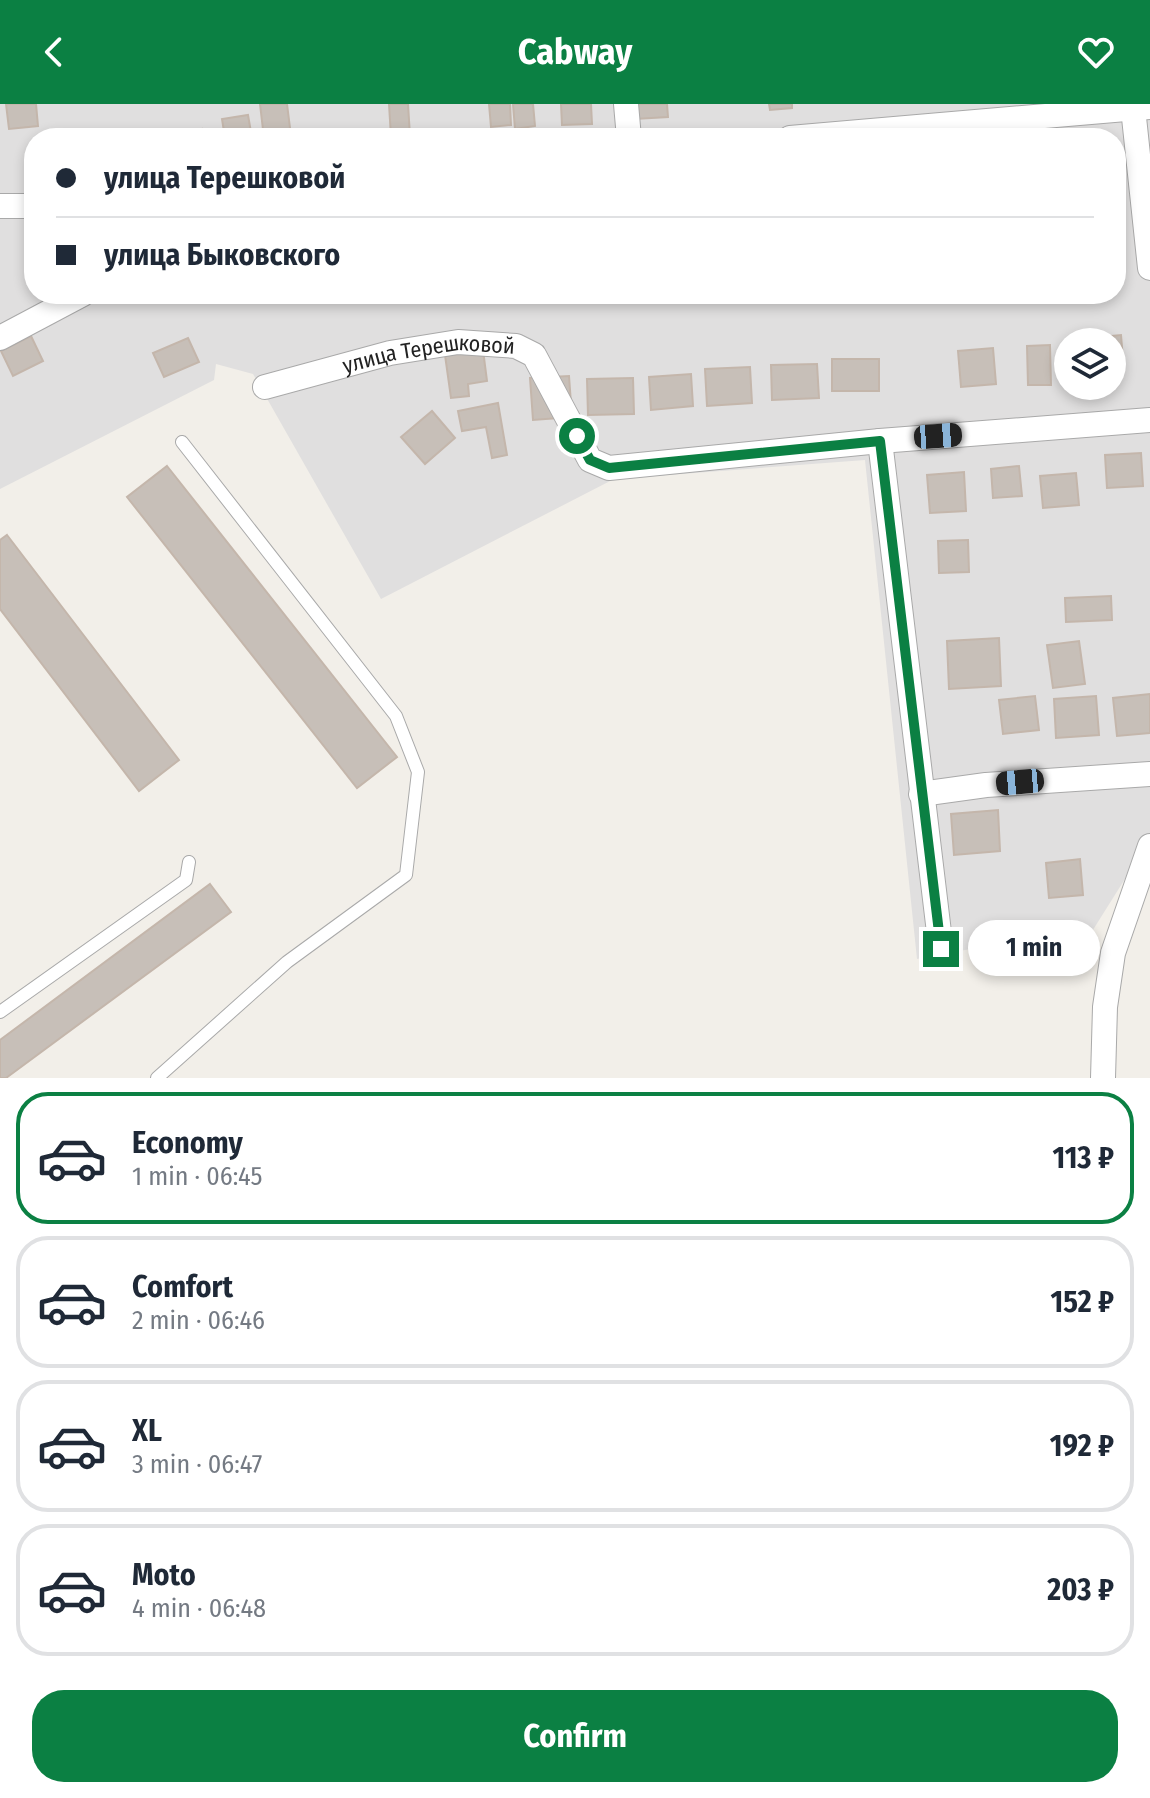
<!DOCTYPE html>
<meta charset="utf-8">
<style>
body{margin:0;font-family:"Fira Sans Condensed",sans-serif;background:#f6f6f7;color:#1f2937;height:100vh;display:flex;flex-direction:column;font-size:30px;white-space:nowrap}
*{box-sizing:border-box;margin:0}
p{font-size:26px;color:#747a83}
.icon{flex:none;width:44px;height:44px;fill:none;stroke:currentColor;stroke-width:2;stroke-linecap:round;stroke-linejoin:round}
.map{position:relative;height:974px;overflow:hidden}
.panel{display:flex;flex-direction:column;background:#fff;flex:1}
.panel>*{flex:none}
.guide{position:absolute;left:24px;top:24px;width:1102px;height:176px;border-radius:32px;box-shadow:0 4px 12px #0003;display:grid;align-content:center;height:176px;padding:0 32px;background:#fff}
.tools{position:absolute;left:1054px;top:224px;display:grid;gap:16px}
.tools a{display:grid;place-items:center;width:72px;height:72px;border-radius:50%;background:#fff;box-shadow:0 4px 12px #0003;font-size:40px}
.end{position:absolute;width:36px;height:36px;margin:-18px;border:10px solid #0b8043;background:#fff;box-shadow:0 0 0 4px #fff}
.from{border-radius:50%}
.bubble{position:absolute;height:56px;border-radius:28px;background:#fff;box-shadow:0 4px 12px #0003;font-size:26px;font-weight:700;line-height:56px;text-align:center}
.car{position:absolute;width:24px;height:48px;margin:-24px -12px;border-radius:10px;box-shadow:0 0 6px 2px #0007;background:linear-gradient(#222 24%,#8ab4d8 0 40%,#222 0 76%,#8ab4d8 0 86%,#222 0)}
.guide b{display:flex;align-items:center;gap:28px;height:76px;font-size:30px}
.guide b+b{border-top:2px solid #e0e1e3}
.guide i{width:20px;height:20px;background:#1f2937}
ul{padding:14px 0 0;list-style:none}
li{display:flex;align-items:center;gap:24px;height:132px;margin:0 16px 12px;padding:0 16px;border:4px solid #e0e1e3;border-radius:32px}
li div{flex:1}
li b{display:block;font-size:30px}
li em{font-style:normal;font-weight:700}
li.on{border-color:#0b8043}
li>.icon{width:72px;height:72px;stroke-width:1.5}
.primary-button{display:flex;gap:16px;margin-top:auto;padding:16px 32px}
.primary-button a{flex:1;height:92px;border-radius:32px;background:#0b8043;color:#fff;font-size:32px;font-weight:700;line-height:92px;text-align:center}
header{display:flex;justify-content:space-between;align-items:center;height:104px;padding:0 32px;background:#0b8043;color:#fff;font-size:36px;font-weight:700}
.map>svg:first-child{display:block}
.residential{fill:#e0dfdf;fill-rule:evenodd}
.building{fill:#c7bfb8;stroke:#c4b6ab;stroke-width:2}
.lines{fill:none;stroke-linecap:round;stroke-linejoin:round}
.lane-casing{stroke:#a9a9a9;stroke-width:14}
.street-casing{stroke:#a9a9a9;stroke-width:26}
.lane{stroke:#fff;stroke-width:12}
.street{stroke:#fff;stroke-width:24}
.route{stroke:#0b8043;stroke-width:10}
.labels{text-anchor:middle;stroke-width:7;stroke-linejoin:round;paint-order:stroke}
.street-label{font-size:22px;fill:#222;stroke:#fff}
</style>
<header><svg class="icon" aria-label="back" viewBox="0 0 24 24"><path d="M15 5l-7 7 7 7"/></svg>Cabway<svg class="icon" aria-label="heart" viewBox="0 0 24 24"><path d="M12 20l-8-8c-3-5 5-10 8-4 3-6 11-1 8 4z"/></svg></header>
<div class="map">
<svg width="1150" height="974" viewBox="0 0 1150 974">
<rect width="100%" height="100%" fill="#f2efe9"/>
<path class="residential" d="M0,0H1150V735L1086,837L1039,832L917,855L865,356L614,375L381,495L253,270L216,260L214,276L0,385ZM34,34H1116V190H34ZM1068,238H1112V282H1068Z"/>
<g class="building">
<path d="M6,0H36L38,22L9,25Z"/>
<path d="M260,0H287L291,32L264,34Z"/>
<path d="M389,0H408L410,32L391,33Z"/>
<path d="M489,0H510L511,21L491,23Z"/>
<path d="M513,0H533L535,22L515,25Z"/>
<path d="M561,0H591L592,20L562,21Z"/>
<path d="M634,0H667L668,13L635,15Z"/>
<path d="M769,0H792V4L770,6Z"/>
<path d="M248,11L252,34H225L222,15Z"/>
<path d="M202,25L203,34H171L170,30Z"/>
<path d="M1116,70L1122,116H1116Z"/>
<path d="M1121,231L1124,267L1112,268V238H1079V235Z"/>
<path d="M31,232L43,257L13,272L1,247Z"/>
<path d="M188,234L199,258L164,273L153,249Z"/>
<path d="M1050,241L1051,281H1028L1027,242Z"/>
<path d="M993,244L996,280L961,283L958,247Z"/>
<path d="M483,246L487,277L468,280L469,292L451,294L445,251Z"/>
<rect x="832" y="255" width="47" height="32"/>
<path d="M817,260L819,294L772,296L771,261Z"/>
<path d="M750,263L752,299L707,302L705,265Z"/>
<path d="M691,270L693,302L651,306L649,273Z"/>
<path d="M569,272L572,313L533,316L530,274Z"/>
<path d="M633,274L634,310L588,311L587,275Z"/>
<path d="M498,299L507,351L492,354L486,323L462,327L458,307Z"/>
<path d="M432,307L455,334L425,360L401,333Z"/>
<path d="M1141,349L1143,382L1107,384L1105,351Z"/>
<path d="M167,362L397,653L357,684L127,393Z"/>
<path d="M1019,362L1022,392L993,394L991,365Z"/>
<path d="M964,368L966,407L930,409L927,371Z"/>
<path d="M1076,369L1079,401L1043,404L1040,372Z"/>
<path d="M7,431L179,656L139,687L0,505V436Z"/>
<path d="M968,436L969,468L939,469L938,437Z"/>
<path d="M1111,492L1112,516L1066,518L1065,494Z"/>
<path d="M999,534L1001,582L949,585L947,537Z"/>
<path d="M1079,537L1085,580L1053,584L1047,541Z"/>
<path d="M1150,590V629L1117,632L1113,594Z"/>
<path d="M1035,592L1039,626L1003,630L999,596Z"/>
<path d="M1096,592L1099,631L1056,634L1054,595Z"/>
<path d="M998,706L1000,747L954,751L951,710Z"/>
<path d="M1080,755L1083,791L1049,794L1046,759Z"/>
<path d="M210,780L231,808L6,974H0V936Z"/>
</g>
<g class="lines">
<g class="lane-casing">
<g id="lane">
<path d="M0,908L186,776L189,758"/>
<path d="M157,974L287,858L406,771L418,668L396,612L182,338"/>
</g>
</g>
<g class="street-casing">
<g id="street">
<path d="M626,0L629,34"/>
<path d="M1133,4L1150,164"/>
<path d="M790,34L1150,3"/>
<path d="M0,102H34"/>
<path d="M0,234L83,190"/>
<path id="s1" d="M265,283L390,249L458,238L516,242L534,251L590,356L609,364L880,337L1150,316"/>
<path d="M880,337L941,845"/>
<path d="M921,690L986,681L1150,670"/>
<path d="M1103,974L1105,903L1113,849L1150,742"/>
</g>
</g>
<use href="#lane" class="lane"/>
<use href="#street" class="street"/>
</g>
<g class="lines">
<path class="route" d="M577,332L590,356L609,364L880,337L941,845"/>
</g>
<g class="labels">
<g class="street-label">
<text dy="8" stroke="none"><textPath href="#s1" startOffset="168">улица Терешковой</textPath></text>
</g>
</g>
</svg>
<div class="tools">
<a><svg class="icon" aria-label="layers" viewBox="0 0 24 24"><path d="M12 4l9 5-9 5-9-5zM3 14l9 5 9-5"/></svg></a>
</div>
<i class="end from" style="left:577px;top:332px"></i>
<i class="end" style="left:941px;top:845px"></i>
<div class="bubble" style="left:968px;top:816px;width:132px">1 min</div>
<i class="car" style="left:938px;top:332px;rotate:86deg"></i>
<i class="car" style="left:1020px;top:678px;rotate:265deg"></i>
<div class="guide">
<b><i class="from"></i>улица Терешковой</b>
<b><i></i>улица Быковского</b>
</div>
</div>
<section class="panel">
<ul>
<li class="on"><svg class="icon" aria-label="car" viewBox="0 0 24 24"><path d="M5 17H2v-5l4-1 3-4h7l3 4 3 1v5h-3M9 17h6M6 11h13"/><circle cx="7" cy="17" r="2"/><circle cx="17" cy="17" r="2"/></svg><div><b>Economy</b><p>1 min · 06:45</p></div><em>113 ₽</em></li>
<li><svg class="icon" aria-label="car" viewBox="0 0 24 24"><path d="M5 17H2v-5l4-1 3-4h7l3 4 3 1v5h-3M9 17h6M6 11h13"/><circle cx="7" cy="17" r="2"/><circle cx="17" cy="17" r="2"/></svg><div><b>Comfort</b><p>2 min · 06:46</p></div><em>152 ₽</em></li>
<li><svg class="icon" aria-label="car" viewBox="0 0 24 24"><path d="M5 17H2v-5l4-1 3-4h7l3 4 3 1v5h-3M9 17h6M6 11h13"/><circle cx="7" cy="17" r="2"/><circle cx="17" cy="17" r="2"/></svg><div><b>XL</b><p>3 min · 06:47</p></div><em>192 ₽</em></li>
<li><svg class="icon" aria-label="car" viewBox="0 0 24 24"><path d="M5 17H2v-5l4-1 3-4h7l3 4 3 1v5h-3M9 17h6M6 11h13"/><circle cx="7" cy="17" r="2"/><circle cx="17" cy="17" r="2"/></svg><div><b>Moto</b><p>4 min · 06:48</p></div><em>203 ₽</em></li>
</ul>
<div class="primary-button"><a>Confirm</a></div>
</section>
